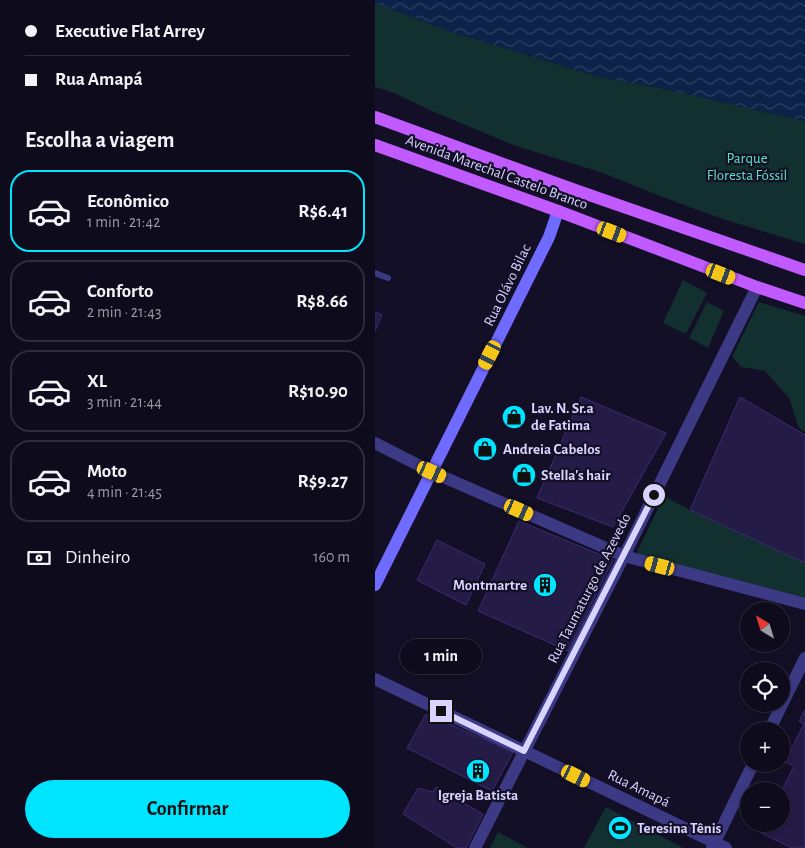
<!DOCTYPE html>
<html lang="pt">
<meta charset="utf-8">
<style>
body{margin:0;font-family:"Alegreya Sans",sans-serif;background:#1c1929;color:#f1f3f6;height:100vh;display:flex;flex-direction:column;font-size:19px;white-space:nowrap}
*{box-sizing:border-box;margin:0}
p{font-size:16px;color:#9b9ba3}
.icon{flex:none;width:28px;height:28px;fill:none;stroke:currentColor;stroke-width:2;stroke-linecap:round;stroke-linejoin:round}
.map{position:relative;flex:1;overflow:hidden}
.side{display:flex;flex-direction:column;background:#0e0b1c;width:375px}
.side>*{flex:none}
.hud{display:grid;align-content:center;height:110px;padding:0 25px;background:#0e0b1c}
.needle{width:32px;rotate:322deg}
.controls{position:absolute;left:365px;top:602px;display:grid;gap:10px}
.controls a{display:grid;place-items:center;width:50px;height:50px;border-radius:50%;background:#0e0b1c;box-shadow:0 2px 8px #0003,0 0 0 1px #2e2b3b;font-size:25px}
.end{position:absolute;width:22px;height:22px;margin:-11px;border:6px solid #d9d4ff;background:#111;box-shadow:0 0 0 2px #111}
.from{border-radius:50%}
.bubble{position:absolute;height:35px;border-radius:18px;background:#0e0b1c;box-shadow:0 2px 8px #0003,0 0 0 1px #2e2b3b;font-size:16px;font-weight:700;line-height:35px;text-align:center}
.car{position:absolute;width:15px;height:30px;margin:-15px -8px;border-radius:6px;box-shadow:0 0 4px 1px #0007;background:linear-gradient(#f5c518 24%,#345 0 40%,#f5c518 0 76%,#345 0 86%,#f5c518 0)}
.hud b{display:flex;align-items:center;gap:18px;height:48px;font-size:19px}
.hud b+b{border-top:1px solid #2e2b3b}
.hud i{width:12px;height:12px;background:#f1f3f6}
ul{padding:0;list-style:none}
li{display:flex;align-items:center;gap:15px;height:82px;margin:0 10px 8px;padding:0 15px;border:2px solid #2e2b3b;border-radius:20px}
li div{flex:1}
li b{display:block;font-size:19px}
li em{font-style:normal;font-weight:700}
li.on{border-color:#00e5ff}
li>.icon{width:45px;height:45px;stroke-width:1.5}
h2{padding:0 25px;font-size:22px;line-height:60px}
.pay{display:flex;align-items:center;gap:12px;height:55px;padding:0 25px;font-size:19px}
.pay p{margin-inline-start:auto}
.cta{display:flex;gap:10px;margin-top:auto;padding:10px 25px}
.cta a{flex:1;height:58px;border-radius:30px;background:#00e5ff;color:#111;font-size:20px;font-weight:700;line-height:58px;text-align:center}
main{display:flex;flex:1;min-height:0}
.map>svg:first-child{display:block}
.green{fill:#12302f}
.water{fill:url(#water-waves)}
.building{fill:#241b47;stroke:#3b2d73}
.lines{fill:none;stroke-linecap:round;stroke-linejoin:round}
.lane{stroke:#3d3a85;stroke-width:6}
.street{stroke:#3d3a85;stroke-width:12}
.secondary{stroke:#6f6bff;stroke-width:12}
.primary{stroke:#c25bff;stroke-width:12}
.route{stroke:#d9d4ff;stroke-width:6}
.labels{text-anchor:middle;stroke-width:4.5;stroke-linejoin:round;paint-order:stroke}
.park-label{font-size:15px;fill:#5fe0c0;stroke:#130f26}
.street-label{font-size:15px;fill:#d9d4ff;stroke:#130f26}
.poi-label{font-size:15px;font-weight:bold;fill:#d9d4ff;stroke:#130f26;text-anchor:start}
</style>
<main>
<section class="side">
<div class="hud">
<b><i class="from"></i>Executive Flat Arrey</b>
<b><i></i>Rua Amapá</b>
</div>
<h2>Escolha a viagem</h2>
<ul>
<li class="on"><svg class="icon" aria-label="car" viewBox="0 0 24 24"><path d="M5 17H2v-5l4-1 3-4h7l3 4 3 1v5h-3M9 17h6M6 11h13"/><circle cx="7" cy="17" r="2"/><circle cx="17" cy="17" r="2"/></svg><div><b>Econômico</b><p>1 min · 21:42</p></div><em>R$6.41</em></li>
<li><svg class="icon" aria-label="car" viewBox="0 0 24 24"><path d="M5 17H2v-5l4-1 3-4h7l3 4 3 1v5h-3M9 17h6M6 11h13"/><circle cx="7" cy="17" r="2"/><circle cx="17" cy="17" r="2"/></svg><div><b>Conforto</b><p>2 min · 21:43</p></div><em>R$8.66</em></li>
<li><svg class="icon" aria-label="car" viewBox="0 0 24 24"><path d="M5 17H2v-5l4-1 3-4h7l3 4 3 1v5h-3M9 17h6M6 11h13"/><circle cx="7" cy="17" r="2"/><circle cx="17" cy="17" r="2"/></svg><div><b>XL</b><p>3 min · 21:44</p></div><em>R$10.90</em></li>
<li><svg class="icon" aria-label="car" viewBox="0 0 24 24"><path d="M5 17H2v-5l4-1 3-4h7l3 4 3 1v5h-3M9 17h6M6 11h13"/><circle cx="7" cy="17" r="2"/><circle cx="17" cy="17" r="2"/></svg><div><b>Moto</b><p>4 min · 21:45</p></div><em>R$9.27</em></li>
</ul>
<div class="pay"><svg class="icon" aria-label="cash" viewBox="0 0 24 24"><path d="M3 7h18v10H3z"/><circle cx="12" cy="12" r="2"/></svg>Dinheiro<p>160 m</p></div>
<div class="cta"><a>Confirmar</a></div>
</section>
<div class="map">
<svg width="430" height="848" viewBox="0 0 430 848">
<defs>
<pattern id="water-waves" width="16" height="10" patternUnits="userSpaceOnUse" patternTransform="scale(1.25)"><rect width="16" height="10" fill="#0c2248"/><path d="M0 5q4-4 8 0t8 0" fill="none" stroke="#2f4163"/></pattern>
</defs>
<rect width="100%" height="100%" fill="#130f26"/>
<g class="green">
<path d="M0,3L77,32L221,76L294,90L430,121V244L348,219L306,204L225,172L141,146L59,112L19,93L0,87Z"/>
<path d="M308,280L332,293L311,334L288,323Z"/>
<path d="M332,302L349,311L333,348L314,338Z"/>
<path d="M384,302L430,316V432L424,428L414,398L390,371L366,367L357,357Z"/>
<path d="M289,496L315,510L430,563V599L261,554Z"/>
<path d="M231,807L308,848H209Z"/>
<path d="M123,832L153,848H115Z"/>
</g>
<path class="water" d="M0,0H430V121L294,90L221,76L77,32L0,3Z"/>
<g class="building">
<path d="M0,312L7,315L0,331Z"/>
<path d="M206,397L291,433L238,527L162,498Z"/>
<path d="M365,397L430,435V563L315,510Z"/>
<path d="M144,521L238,560L193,651L103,611Z"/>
<path d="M62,540L110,564L91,605L42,580Z"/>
<path d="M430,710V848H417L386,833L390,824H406V792L419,766L410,762L429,724L424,721Z"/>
<path d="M51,714L138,752L117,791L32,748Z"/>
<path d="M61,787L108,814L91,848H82L28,814L43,788L58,792Z"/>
</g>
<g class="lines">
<path class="lane" d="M0,273L13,278"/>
<g class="street">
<path d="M0,443L57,472L249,556L430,604"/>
<path d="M0,679L351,848"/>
<path d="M394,731L430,658"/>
<path d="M100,848L249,556L382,287"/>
<path d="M337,848L378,764"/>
</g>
<path class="secondary" d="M0,585L174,237L183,211"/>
<g class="primary">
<path d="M0,117L200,190L430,270"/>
<path d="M0,145L183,211L382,287L430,303"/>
</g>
</g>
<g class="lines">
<path class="route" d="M66,711L149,751L279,495"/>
</g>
<defs>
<g id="shop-disc" transform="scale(1.25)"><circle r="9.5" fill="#00e5ff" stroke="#130f26"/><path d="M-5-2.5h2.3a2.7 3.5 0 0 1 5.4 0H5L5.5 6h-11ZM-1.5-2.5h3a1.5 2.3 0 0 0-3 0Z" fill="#111"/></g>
<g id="building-disc" transform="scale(1.25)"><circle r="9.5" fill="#00e5ff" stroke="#130f26"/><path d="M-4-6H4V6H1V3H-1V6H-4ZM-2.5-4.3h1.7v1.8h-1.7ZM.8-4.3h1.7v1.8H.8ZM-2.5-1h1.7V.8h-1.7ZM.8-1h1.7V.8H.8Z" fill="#111"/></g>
<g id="stadium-disc" transform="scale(1.25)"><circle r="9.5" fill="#00e5ff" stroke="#130f26"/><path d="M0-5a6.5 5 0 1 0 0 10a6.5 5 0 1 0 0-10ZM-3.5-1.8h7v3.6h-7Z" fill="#111"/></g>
</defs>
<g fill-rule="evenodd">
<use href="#shop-disc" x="139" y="417"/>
<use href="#shop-disc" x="110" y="449"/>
<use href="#shop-disc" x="149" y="475"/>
<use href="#building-disc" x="170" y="585"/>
<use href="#building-disc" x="103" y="771"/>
<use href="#stadium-disc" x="245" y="828"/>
</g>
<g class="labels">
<g class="park-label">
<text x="372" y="163">Parque<tspan x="372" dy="17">Floresta Fóssil</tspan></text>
</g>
<g class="street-label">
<text transform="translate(122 172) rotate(20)" y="5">Avenida Marechal Castelo Branco</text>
<text transform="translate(132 285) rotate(-64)" y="5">Rua Olávo Bilac</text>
<text transform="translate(214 588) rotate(-63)" y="5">Rua Taumaturgo de Azevedo</text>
<text transform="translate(264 788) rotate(26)" y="5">Rua Amapá</text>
</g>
<g class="poi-label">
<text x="156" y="413">Lav. N. Sr.a<tspan x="156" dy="17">de Fatima</tspan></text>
<text x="128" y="454">Andreia Cabelos</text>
<text x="166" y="480">Stella's hair</text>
<text x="152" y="590" text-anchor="end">Montmartre</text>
<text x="103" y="800" text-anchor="middle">Igreja Batista</text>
<text x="262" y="833">Teresina Tênis</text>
</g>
</g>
</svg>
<div class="controls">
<a><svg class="needle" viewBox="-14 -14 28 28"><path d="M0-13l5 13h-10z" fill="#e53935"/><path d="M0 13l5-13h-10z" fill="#9b9ba3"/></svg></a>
<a><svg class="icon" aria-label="locate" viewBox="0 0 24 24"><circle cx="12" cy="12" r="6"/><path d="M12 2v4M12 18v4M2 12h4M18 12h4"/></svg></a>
<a>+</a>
<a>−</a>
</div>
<i class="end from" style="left:279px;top:495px"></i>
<i class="end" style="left:66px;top:711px"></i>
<div class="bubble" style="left:25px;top:639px;width:82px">1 min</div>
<i class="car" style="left:237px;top:232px;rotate:111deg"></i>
<i class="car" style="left:346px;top:274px;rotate:111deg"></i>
<i class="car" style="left:115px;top:355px;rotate:207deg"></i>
<i class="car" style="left:57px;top:472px;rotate:114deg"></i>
<i class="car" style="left:144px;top:510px;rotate:114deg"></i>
<i class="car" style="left:285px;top:566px;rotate:285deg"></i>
<i class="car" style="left:201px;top:776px;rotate:116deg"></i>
</div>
</main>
